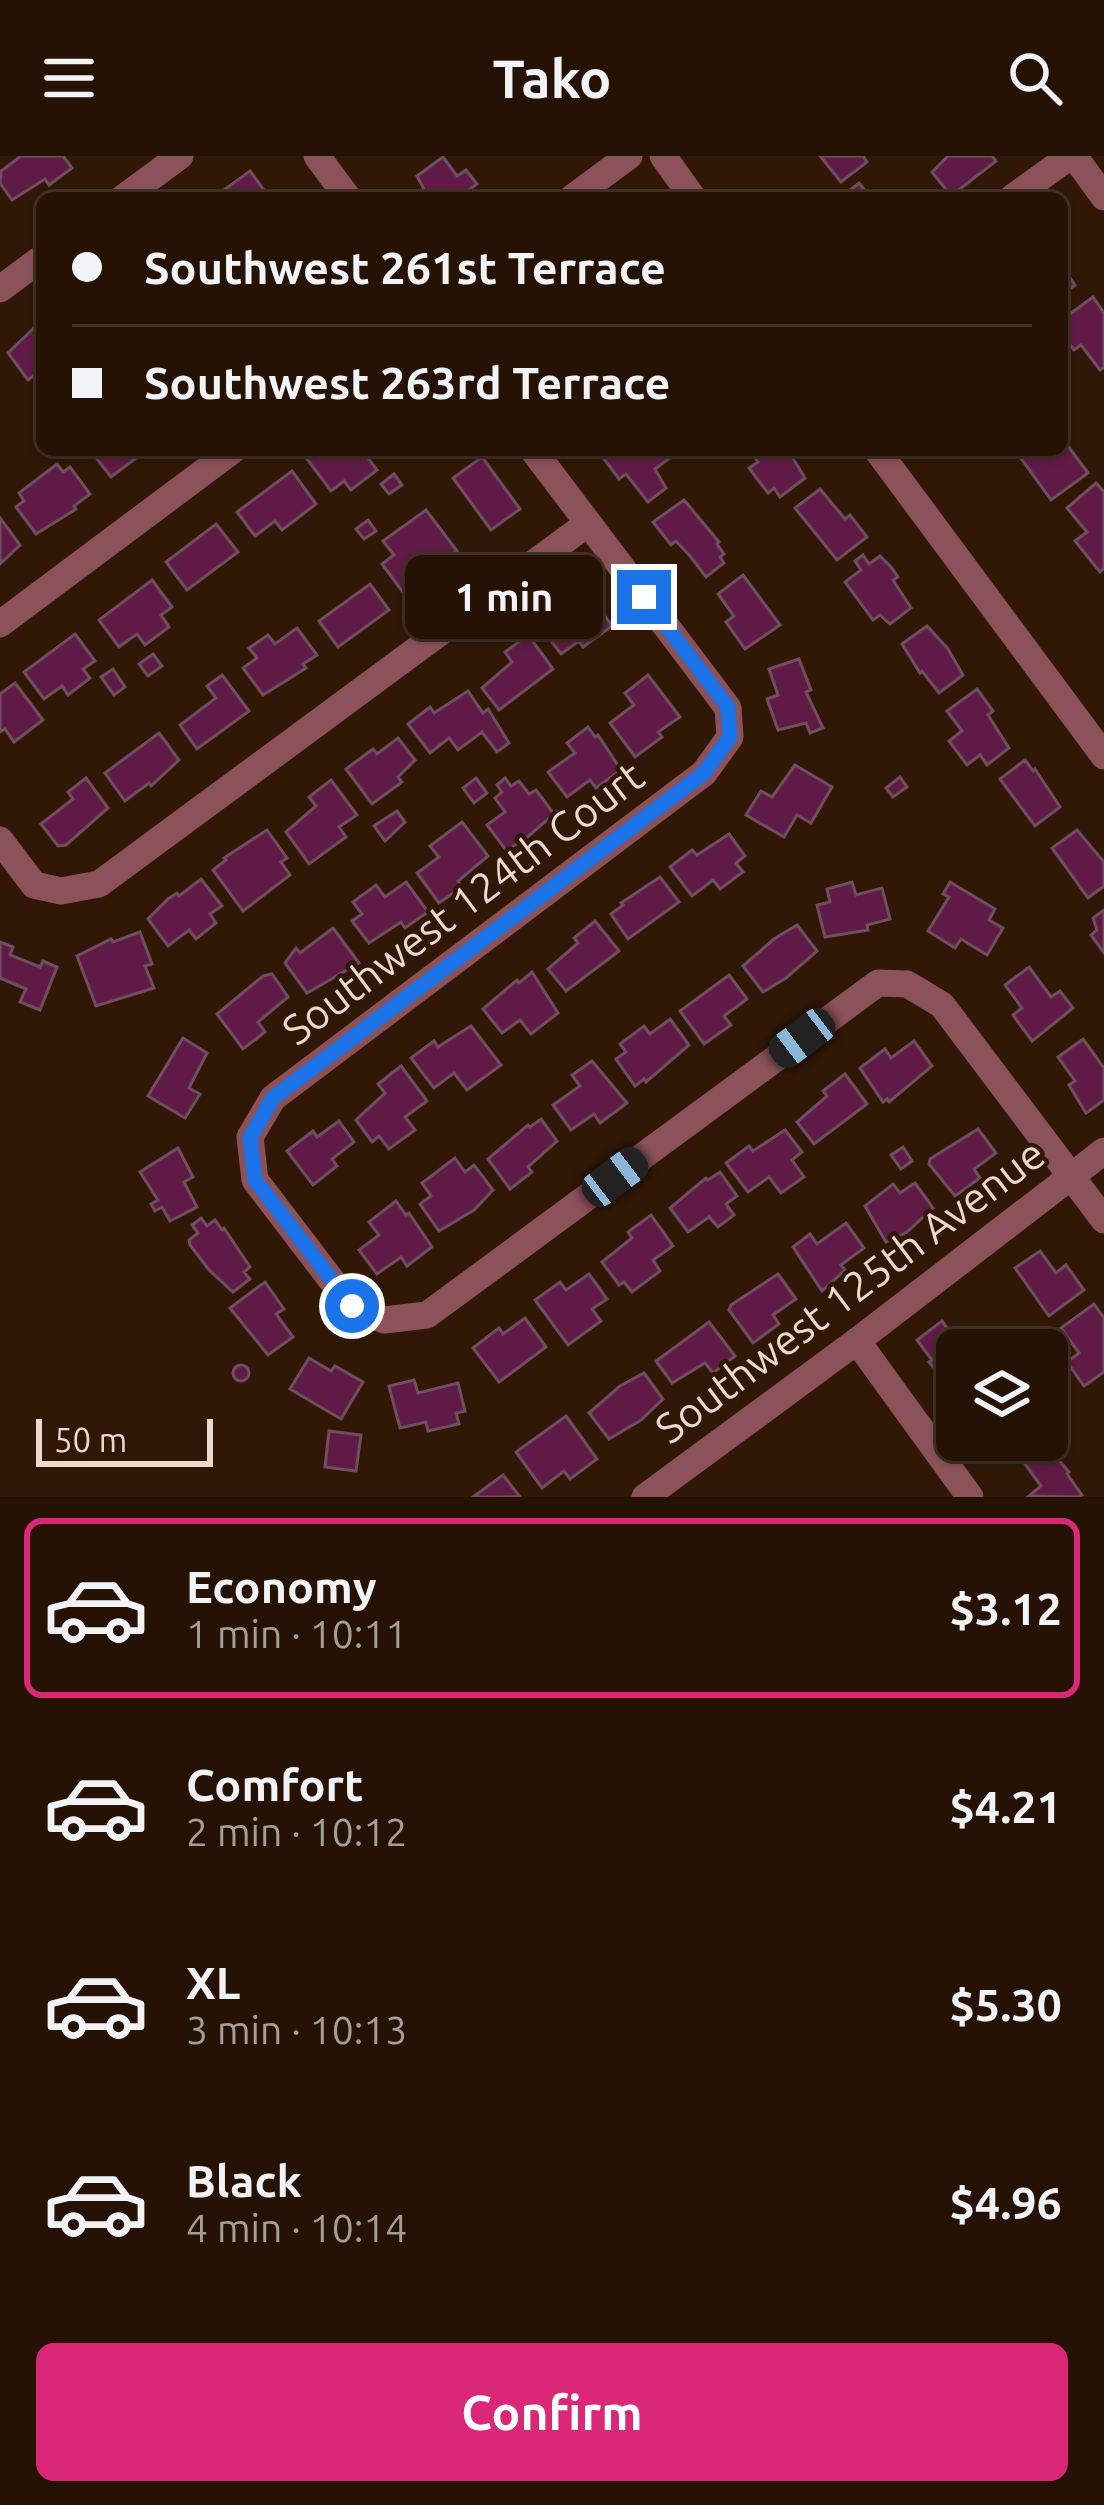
<!DOCTYPE html>
<meta charset="utf-8">
<style>
body{margin:0;font-family:Ubuntu,sans-serif;background:#2d1b0e;color:#f1f3f6;height:100vh;display:flex;flex-direction:column;font-size:45px;white-space:nowrap}
*{box-sizing:border-box;margin:0}
p{font-size:39px;color:#a39e9a}
.icon{flex:none;width:66px;height:66px;fill:none;stroke:currentColor;stroke-width:2;stroke-linecap:round;stroke-linejoin:round}
.map{position:relative;height:1341px;overflow:hidden}
.side{display:flex;flex-direction:column;background:#251204;flex:1}
.side>*{flex:none}
.guide{position:absolute;left:36px;top:36px;width:1032px;height:264px;border-radius:18px;box-shadow:0 3px 9px #0004,0 0 0 3px #423226;display:grid;align-content:center;height:264px;padding:0 36px;background:#251204}
.fabs{position:absolute;left:936px;top:1173px;display:grid;gap:24px}
.fabs a{display:grid;place-items:center;width:132px;height:132px;border-radius:18px;background:#251204;box-shadow:0 3px 9px #0004,0 0 0 3px #423226;font-size:60px}
.scale{position:absolute;left:36px;bottom:30px;width:177px;box-sizing:border-box;padding-left:12px;border:6px solid #ebdacf;border-top:0;font-size:33px;line-height:42px;white-space:nowrap;color:#ebdacf;-webkit-text-stroke:9px #311806;paint-order:stroke}
.end{position:absolute;width:54px;height:54px;margin:-27px;border:15px solid #1a73e8;background:#fff;box-shadow:0 0 0 6px #fff}
.from{border-radius:50%}
.bubble{position:absolute;height:84px;border-radius:18px;background:#251204;box-shadow:0 3px 9px #0004,0 0 0 3px #423226;font-size:39px;font-weight:700;line-height:84px;text-align:center}
.car{position:absolute;width:36px;height:72px;margin:-36px -18px;border-radius:15px;box-shadow:0 0 9px 3px #0007;background:linear-gradient(#222 24%,#8ab4d8 0 40%,#222 0 76%,#8ab4d8 0 86%,#222 0)}
.guide b{display:flex;align-items:center;gap:42px;height:114px;font-size:45px}
.guide b+b{border-top:3px solid #423226}
.guide i{width:30px;height:30px;background:#f1f3f6}
ul{padding:21px 0 0;list-style:none}
li{display:flex;align-items:center;gap:36px;height:180px;margin:0 24px 18px;padding:0 12px;border:6px solid transparent;border-radius:18px}
li div{flex:1}
li b{display:block;font-size:45px}
li em{font-style:normal;font-weight:700}
li.on{border-color:#db2777}
li>.icon{width:108px;height:108px;stroke-width:1.5}
.action{display:flex;gap:24px;margin-top:auto;padding:24px 36px}
.action a{flex:1;height:138px;border-radius:18px;background:#db2777;color:#fff;font-size:48px;font-weight:700;line-height:138px;text-align:center}
header{display:flex;justify-content:space-between;align-items:center;height:156px;padding:0 36px;background:#251204;font-size:54px;font-weight:700}
.map>svg:first-child{display:block}
.building{fill:#601a46;stroke:#6e4e5f;stroke-width:3}
.lines{fill:none;stroke-linecap:round;stroke-linejoin:round}
.street{stroke:#8c525a;stroke-width:27}
.route{stroke:#1a73e8;stroke-width:15}
.labels{text-anchor:middle;stroke-width:9;stroke-linejoin:round;paint-order:stroke}
.street-label{font-size:42px;fill:#ebdacf;stroke:#311806}
</style>
<header><svg class="icon" aria-label="menu" viewBox="0 0 24 24"><path d="M4 6h16M4 12h16M4 18h16"/></svg>Tako<svg class="icon" aria-label="search" viewBox="0 0 24 24"><circle cx="10" cy="10" r="6"/><path d="M15 15l6 6"/></svg></header>
<div class="map">
<svg width="1104" height="1341" viewBox="0 0 1104 1341">
<rect width="100%" height="100%" fill="#311806"/>
<g class="building">
<path d="M21,0H63L72,12L49,29L45,23L12,44L0,27L1,15Z"/>
<path d="M820,0H863L867,6L841,26Z"/>
<path d="M948,0H992L996,5L951,40L932,16Z"/>
<path d="M443,1L457,20L466,14L477,28L465,37L469,42H431L425,35L417,20Z"/>
<path d="M250,15L270,42H213Z"/>
<path d="M859,27L871,42H840Z"/>
<path d="M1062,110L1075,129L1062,138Z"/>
<path d="M1093,141L1104,157V211L1100,214L1081,189L1074,194L1062,178V164Z"/>
<path d="M35,171L38,174L42,171V220L39,216L28,224L8,197Z"/>
<path d="M1062,282L1088,317L1051,344L1015,294H1062Z"/>
<path d="M90,294H147L111,321Z"/>
<path d="M319,294H370L365,298L377,314L351,334L344,325L331,335L307,303Z"/>
<path d="M670,294L674,299L655,313L666,332L648,346L626,318L619,323L598,295Z"/>
<path d="M749,294H788L805,322L780,341L774,332L768,337L749,312L758,306Z"/>
<path d="M482,301L520,353L491,374L453,322Z"/>
<path d="M57,308L63,316L70,311L90,338L74,350L76,353L36,378L16,351L24,345L19,337Z"/>
<path d="M292,315L316,348L282,374L275,365L255,380L237,356Z"/>
<path d="M394,318L402,329L389,338L381,328Z"/>
<path d="M1096,327L1104,336V412L1100,416L1075,385L1087,376L1067,352Z"/>
<path d="M820,333L845,363L850,359L867,381L837,404L795,352Z"/>
<path d="M684,344L719,386L717,388L724,398L720,401L724,407L706,421L690,400L676,385L671,389L653,366Z"/>
<path d="M426,354L457,395L442,405L444,408L402,435L382,408L394,399L383,385Z"/>
<path d="M0,362L20,389L0,408Z"/>
<path d="M368,364L376,375L364,383L356,373Z"/>
<path d="M216,368L238,396L187,434L166,406Z"/>
<path d="M863,399L869,408L880,400L891,411L898,421L893,424L911,452L890,468L880,459L873,464L845,426L861,414L855,405Z"/>
<path d="M743,419L780,469L745,493L726,466L734,460L718,438Z"/>
<path d="M152,424L172,451L161,459L169,471L145,489L137,478L119,491L99,464Z"/>
<path d="M370,428L389,454L338,491L319,465Z"/>
<path d="M587,435L612,470L583,491L579,485L561,498L544,476Z"/>
<path d="M927,470L948,493L963,519L939,537L922,515L920,517L902,488Z"/>
<path d="M297,472L317,499L303,508L306,512L263,539L243,512L257,502L249,492L268,479L275,488Z"/>
<path d="M75,478L95,505L83,513L90,522L68,539L62,530L44,543L24,516Z"/>
<path d="M528,479L553,513L499,554L482,532L512,506L505,496Z"/>
<path d="M153,498L162,510L148,520L139,508Z"/>
<path d="M799,503L811,534L806,536L823,572L810,577L806,567L778,574L767,543L778,539L769,513Z"/>
<path d="M113,513L125,531L114,539L101,521Z"/>
<path d="M222,519L249,555L197,593L180,569L216,542L207,530Z"/>
<path d="M648,519L680,561L658,576L662,581L635,601L610,567L634,549L625,537Z"/>
<path d="M15,527L43,564L14,586L5,573L0,576V538Z"/>
<path d="M977,533L993,555L988,559L1009,592L987,609L980,599L967,609L949,585L962,575L947,555Z"/>
<path d="M468,535L483,557L488,553L509,587L497,596L482,576L458,594L449,582L430,597L408,568L430,551L434,557Z"/>
<path d="M588,571L595,581L598,579L621,614L596,632L590,624L567,641L548,616L575,597L567,587Z"/>
<path d="M159,577L179,604L151,630L149,627L125,645L105,617Z"/>
<path d="M398,582L415,604L398,621L402,626L372,648L346,613L373,593L377,598Z"/>
<path d="M1025,604L1033,615L1035,613L1060,651L1035,670L1000,623Z"/>
<path d="M795,609L832,631L811,667L797,659L784,681L746,659L761,635L772,641Z"/>
<path d="M900,621L907,631L893,641L886,632Z"/>
<path d="M86,622L108,652L66,689L58,690L41,668L73,643L68,636Z"/>
<path d="M476,622L487,637L474,647L463,632Z"/>
<path d="M505,622L511,630L519,625L529,638L536,634L554,658L524,684L506,694L487,669L505,656L495,642L502,636L497,629Z"/>
<path d="M331,624L357,659L339,671L346,681L309,708L286,676L316,650L309,641Z"/>
<path d="M397,655L405,666L385,685L374,670Z"/>
<path d="M462,666L488,700L458,725L462,731L439,747L417,717L439,701L430,690Z"/>
<path d="M267,674L287,702L281,706L290,719L243,755L213,714L226,704L224,702Z"/>
<path d="M1077,674L1104,706V730L1088,742L1052,692Z"/>
<path d="M729,678L745,700L736,707L743,716L720,733L713,724L692,740L670,711L692,694L697,699Z"/>
<path d="M660,721L679,746L628,783L611,758L623,749L621,747Z"/>
<path d="M201,723L222,750L210,758L216,767L196,783L189,774L168,790L148,763L168,743L177,737L179,740Z"/>
<path d="M406,726L428,756L405,772L401,766L369,787L352,765L362,758L353,746L376,729L385,741Z"/>
<path d="M852,726L856,739L882,732L890,763L867,769L868,774L825,781L817,749L830,746L827,733Z"/>
<path d="M950,726L995,753L989,764L1003,772L987,799L961,783L955,792L928,775L949,741L943,738Z"/>
<path d="M1104,754V797L1091,779L1097,774L1093,762Z"/>
<path d="M595,765L619,795L566,835L548,813L578,787L574,782Z"/>
<path d="M797,769L817,795L786,822L763,836L743,810L774,783Z"/>
<path d="M333,772L359,807L307,837L285,807L296,792L300,797Z"/>
<path d="M140,776L152,808L145,810L154,832L96,850L77,800L111,783L113,786Z"/>
<path d="M0,786L13,791L10,799L40,811L43,805L57,811L40,854L20,846L26,833L0,822Z"/>
<path d="M1029,811L1051,841L1060,835L1073,852L1032,885L1013,859L1022,852L1005,829Z"/>
<path d="M532,816L558,857L531,878L520,864L502,877L483,853L517,824L519,827Z"/>
<path d="M272,818L288,841L258,866L265,876L243,893L217,858L263,820Z"/>
<path d="M729,819L747,843L724,860L731,869L704,888L680,855Z"/>
<path d="M670,863L689,889L646,926L644,923L635,930L616,903L626,896L620,888L644,870L650,878Z"/>
<path d="M471,870L501,909L467,934L454,917L434,932L411,902L434,885L438,891Z"/>
<path d="M183,882L207,897L189,932L200,938L185,962L148,940Z"/>
<path d="M1083,883L1104,912V944L1086,957L1069,929L1075,925L1058,901Z"/>
<path d="M914,885L932,910L889,946L887,943L883,946L860,912L885,893L891,902Z"/>
<path d="M592,905L627,947L600,967L594,958L571,974L553,949L580,930L572,919Z"/>
<path d="M401,910L427,945L405,961L415,974L389,993L379,980L372,986L356,964L385,937L378,928Z"/>
<path d="M845,918L867,948L814,988L797,966L827,940L823,935Z"/>
<path d="M541,963L557,985L528,1011L532,1016L510,1033L488,1003L528,969L530,971Z"/>
<path d="M339,965L354,986L332,1003L337,1010L313,1029L287,995L313,975L317,981Z"/>
<path d="M978,973L996,997L974,1013L980,1022L955,1040L929,1008L930,1003Z"/>
<path d="M785,974L802,996L792,1004L804,1021L781,1037L769,1021L748,1036L726,1007L749,990L753,995Z"/>
<path d="M903,991L912,1005L901,1013L891,999Z"/>
<path d="M178,992L193,1021L184,1026L197,1051L170,1065L162,1051L155,1055L151,1048L158,1044L140,1016Z"/>
<path d="M455,1002L465,1016L474,1009L493,1034L474,1054L439,1075L420,1048L431,1040L422,1027Z"/>
<path d="M720,1016L737,1040L726,1048L734,1059L718,1071L709,1061L688,1076L670,1052L706,1022L708,1024Z"/>
<path d="M915,1027L933,1052L907,1076L886,1086L865,1050L893,1028L900,1037Z"/>
<path d="M396,1045L406,1059L409,1057L432,1091L407,1110L401,1101L377,1118L359,1094L379,1079L369,1066Z"/>
<path d="M651,1059L673,1090L653,1104L660,1115L632,1136L624,1126L619,1129L602,1106L632,1082L628,1076Z"/>
<path d="M201,1062L207,1070L215,1064L222,1074L224,1072L250,1111L244,1116L250,1123L233,1136L209,1114L190,1089L189,1084L198,1077L192,1069Z"/>
<path d="M846,1067L864,1092L841,1109L845,1114L822,1135L793,1091L810,1078L817,1088Z"/>
<path d="M1040,1095L1056,1117L1066,1109L1084,1134L1049,1160L1015,1112Z"/>
<path d="M589,1118L607,1143L592,1153L601,1165L568,1189L535,1144L560,1126L566,1134Z"/>
<path d="M778,1118L796,1143L773,1159L779,1168L753,1187L729,1154L731,1149Z"/>
<path d="M265,1126L284,1153L276,1158L293,1181L268,1199L230,1152Z"/>
<path d="M1094,1148L1104,1162V1216L1084,1230L1067,1206L1079,1197L1061,1172Z"/>
<path d="M525,1162L546,1191L499,1226L473,1192L499,1172L503,1178Z"/>
<path d="M942,1165L963,1194H957V1228L951,1232L929,1206L932,1204L917,1184Z"/>
<path d="M709,1166L735,1200L713,1217L705,1207L672,1227L656,1205Z"/>
<path d="M309,1202L331,1215L335,1210L363,1226L341,1263L290,1233Z"/>
<circle cx="241" cy="1217" r="8"/>
<path d="M644,1217L663,1243L641,1264L609,1283L589,1257L620,1230Z"/>
<path d="M414,1224L418,1237L458,1227L465,1255L456,1257L459,1268L428,1275L426,1266L400,1272L389,1230Z"/>
<path d="M566,1260L597,1303L570,1323L564,1315L542,1332L516,1296Z"/>
<path d="M329,1275L361,1279L356,1315L325,1311Z"/>
<path d="M986,1284H1013L996,1297Z"/>
<path d="M1042,1285L1069,1316L1067,1318L1082,1339L1078,1341L1029,1340L1041,1330L1020,1301Z"/>
<path d="M503,1319L520,1341H473Z"/>
</g>
<g class="lines">
<g class="street">
<path d="M317,0L348,42"/>
<path d="M663,0L693,42"/>
<path d="M1074,0L1104,41"/>
<path d="M123,42L180,0"/>
<path d="M572,42L629,0"/>
<path d="M1012,42L1070,0"/>
<path d="M0,133L42,102"/>
<path d="M533,294L728,552L730,581L704,617L273,942L250,981L255,1024L352,1151L384,1164L427,1159L878,827L907,828L942,849L1104,1064"/>
<path d="M877,294L1104,600"/>
<path d="M0,468L233,294"/>
<path d="M0,684L34,729L61,735L99,728L587,368"/>
<path d="M857,1185L970,1341"/>
<path d="M645,1341L857,1185L1104,995"/>
</g>
</g>
<g class="lines">
<path class="route" d="M352,1150L255,1024L250,982L273,942L704,617L730,581L728,551L644,441"/>
</g>
<g class="labels">
<g class="street-label">
<text transform="translate(463 747) rotate(-37)" y="15">Southwest 124th Court</text>
<text transform="translate(850 1135) rotate(-37)" y="15">Southwest 125th Avenue</text>
</g>
</g>
</svg>
<div class="fabs">
<a><svg class="icon" aria-label="layers" viewBox="0 0 24 24"><path d="M12 4l9 5-9 5-9-5zM3 14l9 5 9-5"/></svg></a>
</div>
<div class="scale">50 m</div>
<i class="end from" style="left:352px;top:1150px"></i>
<i class="end" style="left:644px;top:441px"></i>
<div class="bubble" style="left:405px;top:399px;width:198px">1 min</div>
<i class="car" style="left:802px;top:882px;rotate:233deg"></i>
<i class="car" style="left:615px;top:1021px;rotate:53deg"></i>
<div class="guide">
<b><i class="from"></i>Southwest 261st Terrace</b>
<b><i></i>Southwest 263rd Terrace</b>
</div>
</div>
<section class="side">
<ul>
<li class="on"><svg class="icon" aria-label="car" viewBox="0 0 24 24"><path d="M5 17H2v-5l4-1 3-4h7l3 4 3 1v5h-3M9 17h6M6 11h13"/><circle cx="7" cy="17" r="2"/><circle cx="17" cy="17" r="2"/></svg><div><b>Economy</b><p>1 min · 10:11</p></div><em>$3.12</em></li>
<li><svg class="icon" aria-label="car" viewBox="0 0 24 24"><path d="M5 17H2v-5l4-1 3-4h7l3 4 3 1v5h-3M9 17h6M6 11h13"/><circle cx="7" cy="17" r="2"/><circle cx="17" cy="17" r="2"/></svg><div><b>Comfort</b><p>2 min · 10:12</p></div><em>$4.21</em></li>
<li><svg class="icon" aria-label="car" viewBox="0 0 24 24"><path d="M5 17H2v-5l4-1 3-4h7l3 4 3 1v5h-3M9 17h6M6 11h13"/><circle cx="7" cy="17" r="2"/><circle cx="17" cy="17" r="2"/></svg><div><b>XL</b><p>3 min · 10:13</p></div><em>$5.30</em></li>
<li><svg class="icon" aria-label="car" viewBox="0 0 24 24"><path d="M5 17H2v-5l4-1 3-4h7l3 4 3 1v5h-3M9 17h6M6 11h13"/><circle cx="7" cy="17" r="2"/><circle cx="17" cy="17" r="2"/></svg><div><b>Black</b><p>4 min · 10:14</p></div><em>$4.96</em></li>
</ul>
<div class="action"><a>Confirm</a></div>
</section>
